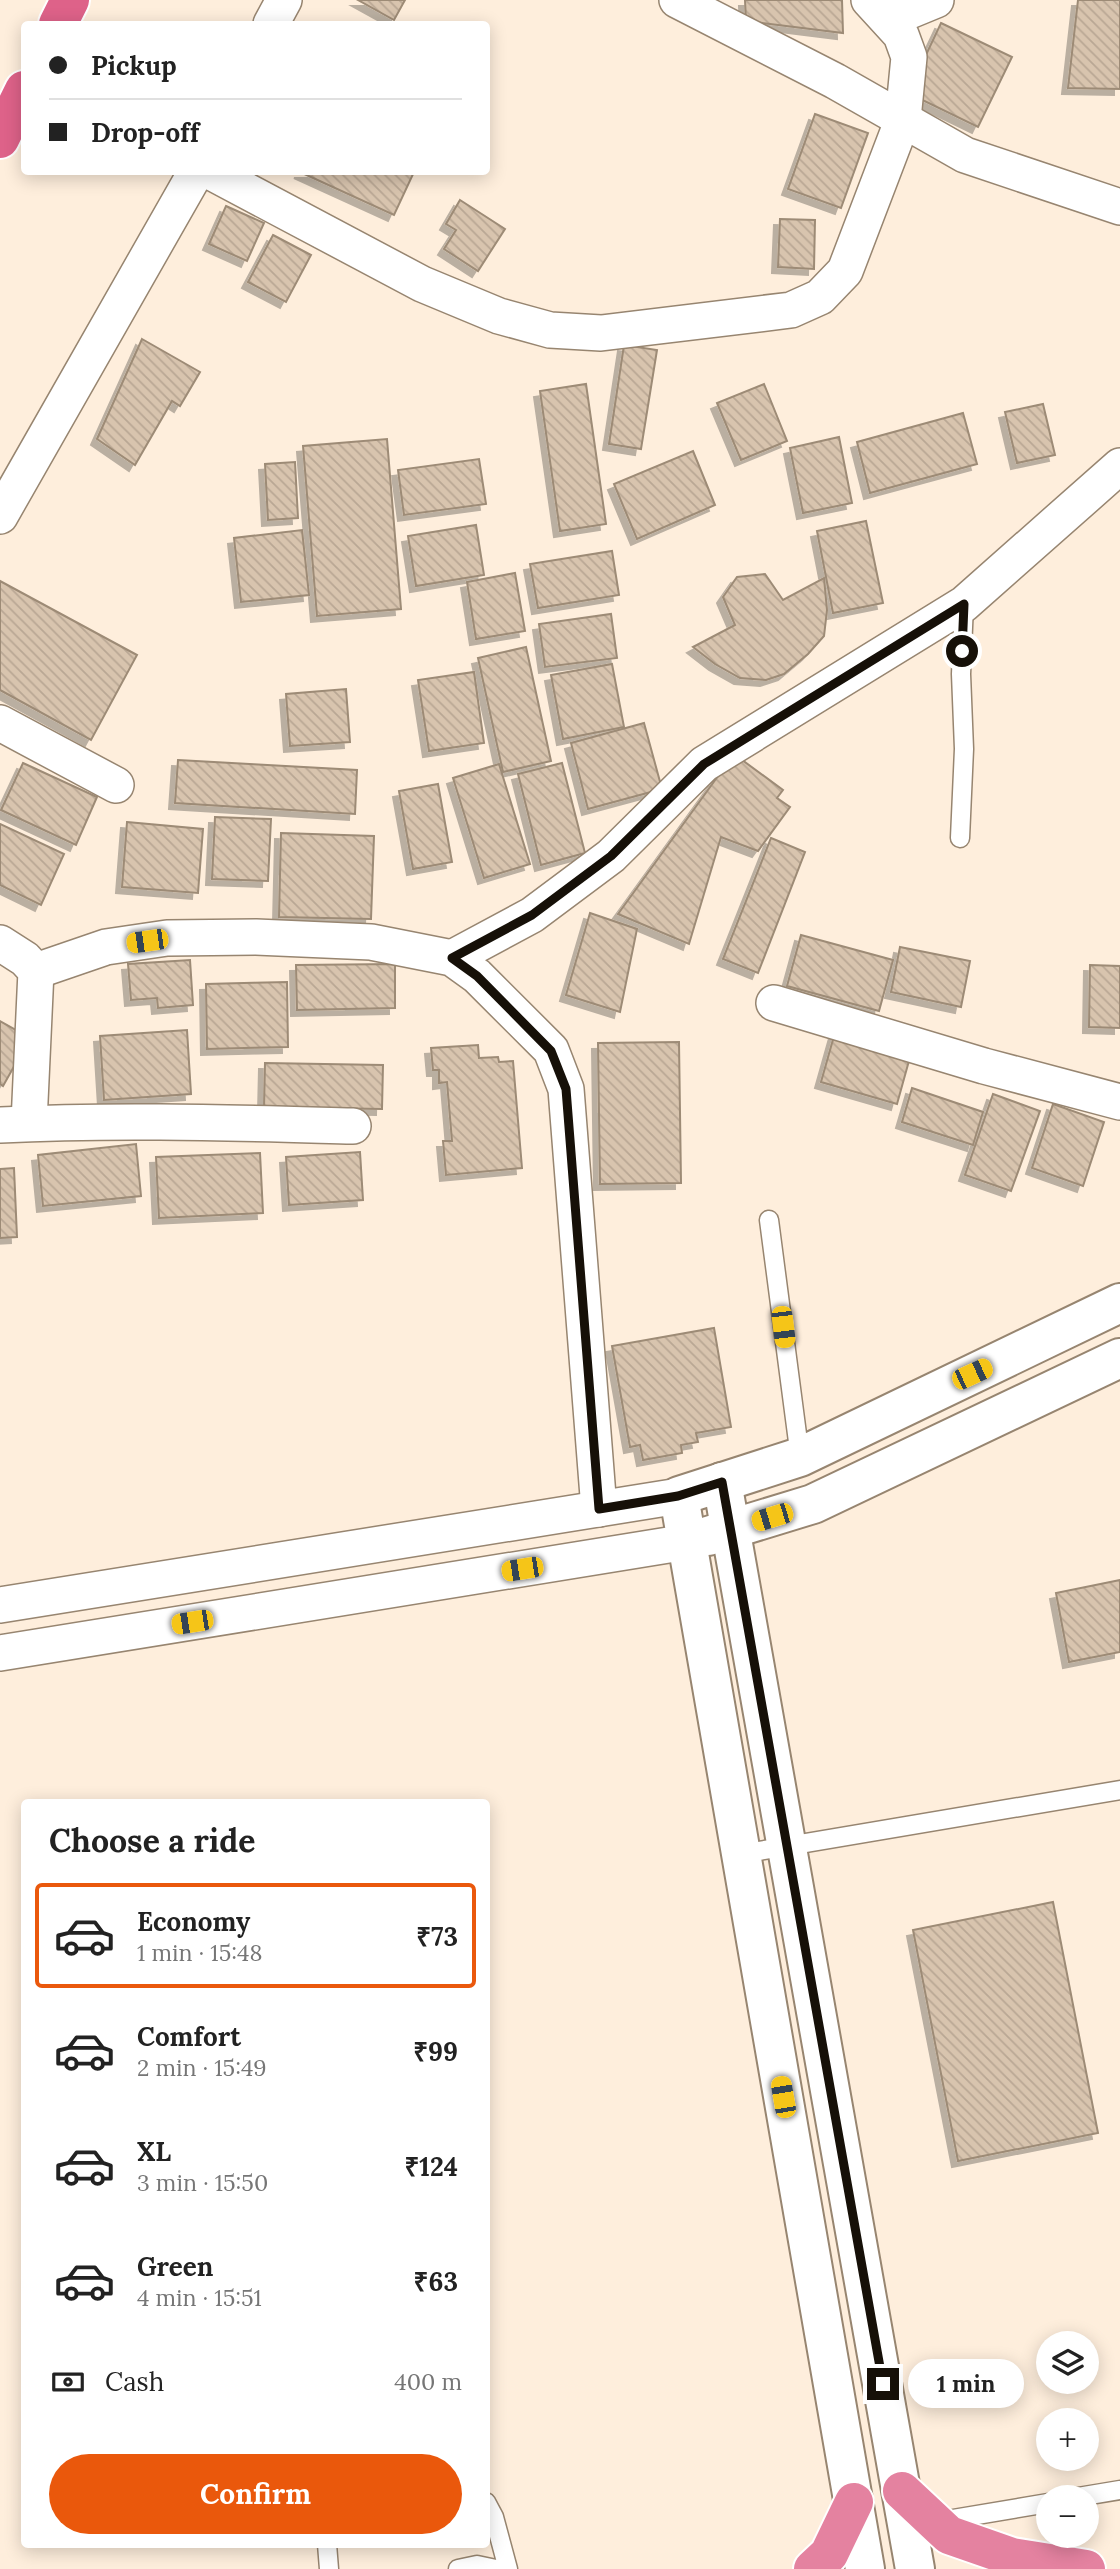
<!DOCTYPE html>
<meta charset="utf-8">
<style>
body{margin:0;font-family:Lora,serif;background:#f6f6f6;color:#222;height:100vh;display:flex;flex-direction:column;font-size:26px;white-space:nowrap}
*{box-sizing:border-box;margin:0}
p{font-size:23px;color:#767676}
.icon{flex:none;width:38px;height:38px;fill:none;stroke:currentColor;stroke-width:2;stroke-linecap:round;stroke-linejoin:round}
.map{position:relative;flex:1;overflow:hidden}
.details{position:absolute;left:21px;top:1799px;width:469px;height:749px;display:flex;flex-direction:column;background:#fff;border-radius:7px;box-shadow:0 4px 18px #0003}
.details>*{flex:none}
.guide{position:absolute;left:21px;top:21px;width:469px;height:154px;border-radius:7px;box-shadow:0 4px 18px #0003;display:grid;align-content:center;height:154px;padding:0 28px;background:#fff}
.controls{position:absolute;left:1036px;top:2331px;display:grid;gap:14px}
.controls a{display:grid;place-items:center;width:63px;height:63px;border-radius:50%;background:#fff;box-shadow:0 4px 18px #0003;font-size:35px}
.end{position:absolute;width:32px;height:32px;margin:-16px;border:9px solid #161008;background:#fff;box-shadow:0 0 0 4px #fff}
.from{border-radius:50%}
.bubble{position:absolute;height:49px;border-radius:24px;background:#fff;box-shadow:0 4px 18px #0003;font-size:23px;font-weight:700;line-height:49px;text-align:center}
.car{position:absolute;width:21px;height:42px;margin:-21px -10px;border-radius:9px;box-shadow:0 0 5px 2px #0007;background:linear-gradient(#f5c518 24%,#345 0 40%,#f5c518 0 76%,#345 0 86%,#f5c518 0)}
.guide b{display:flex;align-items:center;gap:24px;height:66px;font-size:26px}
.guide b+b{border-top:2px solid #e0e0e0}
.guide i{width:18px;height:18px;background:#222}
ul{padding:0;list-style:none}
li{display:flex;align-items:center;gap:21px;height:105px;margin:0 14px 10px;padding:0 14px;border:4px solid transparent;border-radius:7px}
li div{flex:1}
li b{display:block;font-size:26px}
li em{font-style:normal;font-weight:700}
li.selected{border-color:#ea580c}
li>.icon{width:63px;height:63px;stroke-width:1.5}
h2{padding:0 28px;font-size:32px;line-height:84px}
.pay{display:flex;align-items:center;gap:18px;height:77px;padding:0 28px;font-size:26px}
.pay p{margin-inline-start:auto}
.primary-button{display:flex;gap:14px;margin-top:auto;padding:14px 28px}
.primary-button a{flex:1;height:80px;border-radius:42px;background:#ea580c;color:#fff;font-size:28px;font-weight:700;line-height:80px;text-align:center}
.map>svg:first-child{display:block}
.building{fill:url(#building-back-hatch);stroke:#9d8b76;stroke-width:2;filter:url(#shadow)}
.lines{fill:none;stroke-linecap:round;stroke-linejoin:round}
.service-casing{stroke:#978570;stroke-width:21}
.minor-casing{stroke:#978570;stroke-width:38}
.tertiary-casing{stroke:#978570;stroke-width:42}
.trunk-casing{stroke:#fff;stroke-width:42}
.motorway-casing{stroke:#fff;stroke-width:42}
.service{stroke:#fff;stroke-width:18}
.minor{stroke:#fff;stroke-width:35}
.tertiary{stroke:#fff;stroke-width:38}
.trunk{stroke:#e482a0;stroke-width:38}
.motorway{stroke:#de6289;stroke-width:38}
.route{stroke:#161008;stroke-width:9}
</style>
<div class="map">
<svg width="1120" height="2569" viewBox="0 0 1120 2569">
<defs>
<pattern id="building-back-hatch" width="6" height="6" patternUnits="userSpaceOnUse" patternTransform="scale(1.75)"><rect width="6" height="6" fill="#d8c4ae"/><path d="M-1 5l2 2M0 0l6 6M5-1l2 2" fill="none" stroke="#b9a794"/></pattern>
<filter id="shadow"><feDropShadow dx="-6" dy="6" stdDeviation="0" flood-color="#0004"/></filter>
</defs>
<rect width="100%" height="100%" fill="#feeedc"/>
<g class="building">
<path d="M358,0H405L394,20Z"/>
<path d="M745,0H842L843,33L746,21Z"/>
<path d="M1078,0H1120V89L1068,88Z"/>
<path d="M941,23L1012,57L978,127L908,93Z"/>
<path d="M815,114L868,133L841,208L788,189Z"/>
<path d="M300,172H414L394,215Z"/>
<path d="M460,200L505,229L478,271L444,249L456,230L446,224Z"/>
<path d="M226,206L264,223L247,261L209,244Z"/>
<path d="M780,219L815,220L814,269L778,267Z"/>
<path d="M273,235L311,255L286,302L248,282Z"/>
<path d="M142,339L200,372L180,406L172,401L135,465L97,439Z"/>
<path d="M624,345L657,350L641,449L609,444Z"/>
<path d="M586,384L606,524L560,531L540,391Z"/>
<path d="M764,384L787,441L741,460L717,403Z"/>
<path d="M1043,404L1055,455L1017,463L1005,412Z"/>
<path d="M963,413L977,464L870,493L857,442Z"/>
<path d="M839,437L852,503L803,513L790,448Z"/>
<path d="M387,439L401,609L317,616L303,446Z"/>
<path d="M693,451L715,505L637,539L614,484Z"/>
<path d="M479,459L486,504L404,515L398,470Z"/>
<path d="M295,462L298,518L268,520L265,464Z"/>
<path d="M866,521L883,603L833,613L817,531Z"/>
<path d="M476,525L484,575L416,586L408,536Z"/>
<path d="M302,530L309,595L241,602L234,538Z"/>
<path d="M612,551L619,595L538,608L530,564Z"/>
<path d="M515,573L525,631L476,639L467,582Z"/>
<path d="M765,574L783,600L824,578L827,610L824,636L808,654L784,674L766,680L740,678L715,664L693,647L735,625L723,597L737,577Z"/>
<path d="M0,581L137,655L91,740L0,690Z"/>
<path d="M611,614L617,658L545,667L539,624Z"/>
<path d="M526,647L551,761L503,772L478,658Z"/>
<path d="M612,664L624,727L563,739L551,675Z"/>
<path d="M474,672L484,743L429,751L418,680Z"/>
<path d="M346,689L350,742L290,746L286,694Z"/>
<path d="M644,723L662,789L588,809L571,743Z"/>
<path d="M734,754L783,790L777,798L790,807L758,851L721,837L689,944L618,914Z"/>
<path d="M178,760L357,770L355,814L175,803Z"/>
<path d="M23,763L97,797L76,845L1,810Z"/>
<path d="M562,763L585,853L541,865L518,774Z"/>
<path d="M499,764L530,864L484,878L453,778Z"/>
<path d="M438,784L452,862L413,869L399,791Z"/>
<path d="M215,817L271,819L268,881L212,879Z"/>
<path d="M127,822L203,829L198,893L122,887Z"/>
<path d="M0,824L64,854L41,905L0,885Z"/>
<path d="M281,833L374,836L371,919L279,917Z"/>
<path d="M771,838L805,852L758,973L723,959Z"/>
<path d="M590,913L637,929L620,1012L566,995Z"/>
<path d="M801,935L893,960L879,1011L787,986Z"/>
<path d="M900,947L970,961L961,1007L891,992Z"/>
<path d="M190,960L193,1005L158,1008L157,998L131,1000L128,964Z"/>
<path d="M395,964V1008L297,1010L296,965Z"/>
<path d="M1090,965L1120,966V1028L1089,1027Z"/>
<path d="M287,982L288,1047L207,1049L206,984Z"/>
<path d="M0,1021L30,1038L3,1086L0,1084Z"/>
<path d="M836,1029L912,1050L897,1104L821,1082Z"/>
<path d="M187,1030L191,1094L104,1100L100,1036Z"/>
<path d="M679,1042L681,1183L600,1184L598,1043Z"/>
<path d="M478,1045L479,1058L498,1057L499,1062L513,1061L522,1168L446,1175L443,1141H452L447,1082L439,1083V1070H433L431,1048Z"/>
<path d="M265,1063L383,1065L382,1109L264,1107Z"/>
<path d="M912,1088L983,1112L973,1145L902,1122Z"/>
<path d="M993,1094L1040,1111L1011,1191L965,1175Z"/>
<path d="M1053,1104L1104,1122L1083,1186L1032,1168Z"/>
<path d="M136,1144L141,1196L43,1206L38,1155Z"/>
<path d="M360,1152L363,1200L289,1205L286,1157Z"/>
<path d="M260,1153L263,1213L159,1218L156,1157Z"/>
<path d="M14,1168L17,1237L0,1238V1169Z"/>
<path d="M714,1328L731,1427L696,1433L698,1442L681,1445L682,1453L643,1460L640,1445L630,1447L612,1346Z"/>
<path d="M1120,1580V1652L1069,1662L1056,1593Z"/>
<path d="M1053,1902L1098,2133L958,2161L913,1930Z"/>
</g>
<g class="lines">
<g class="service-casing">
<g id="service">
<path d="M960,838L964,749L961,674L964,604"/>
<path d="M769,1220L800,1457"/>
<path d="M741,1854L1120,1790"/>
<path d="M1078,2497L1120,2490"/>
<path d="M486,2502L494,2517L508,2569"/>
<path d="M935,2522L1048,2503"/>
<path d="M327,2544L329,2569"/>
<path d="M458,2569L477,2565L496,2569"/>
</g>
</g>
<g class="minor-casing">
<g id="minor">
<path d="M677,0L835,81L965,155L1120,207"/>
<path d="M891,23L902,14L936,0"/>
<path d="M271,24L284,0"/>
<path d="M211,172L422,284L499,316L550,330L601,333L791,310L820,297L845,271L903,119L909,57L901,35L869,0"/>
<path d="M0,516L196,172"/>
<path d="M0,723L116,785"/>
<path d="M0,943L25,959L36,971L29,1123"/>
<path d="M452,958L532,915L611,856L704,764L964,604L1120,466"/>
<path d="M36,971L106,947L167,938L256,937L371,942L452,958L477,976L551,1050L566,1089L599,1509"/>
<path d="M774,1003L984,1066L1120,1102"/>
<path d="M0,1125C118,1119 235,1123 353,1126"/>
<path d="M0,1605L679,1496"/>
<path d="M0,1653L687,1542"/>
</g>
</g>
<g class="tertiary-casing">
<g id="tertiary">
<path d="M722,1482L915,2569"/>
<path d="M708,1536L813,1504L1120,1358"/>
<path d="M865,2569L679,1496L800,1457L1120,1303"/>
</g>
</g>
<g class="trunk-casing">
<g id="trunk">
<path d="M902,2491L949,2535L1012,2557L1086,2569"/>
<path d="M813,2569L829,2554L854,2502"/>
</g>
</g>
<g class="motorway-casing">
<g id="motorway">
<path d="M58,24L70,0"/>
<path d="M0,139L24,90"/>
</g>
</g>
<use href="#service" class="service"/>
<use href="#minor" class="minor"/>
<use href="#tertiary" class="tertiary"/>
<use href="#trunk" class="trunk"/>
<use href="#motorway" class="motorway"/>
</g>
<g class="lines">
<path class="route" d="M883,2384L722,1482L678,1496L599,1509L566,1089L551,1051L477,976L452,958L532,915L611,856L704,764L964,604L962,651"/>
</g>
</svg>
<div class="controls">
<a><svg class="icon" aria-label="layers" viewBox="0 0 24 24"><path d="M12 4l9 5-9 5-9-5zM3 14l9 5 9-5"/></svg></a>
<a>+</a>
<a>−</a>
</div>
<i class="end from" style="left:962px;top:651px"></i>
<i class="end" style="left:883px;top:2384px"></i>
<div class="bubble" style="left:908px;top:2359px;width:116px">1 min</div>
<i class="car" style="left:147px;top:941px;rotate:262deg"></i>
<i class="car" style="left:783px;top:1327px;rotate:173deg"></i>
<i class="car" style="left:972px;top:1374px;rotate:65deg"></i>
<i class="car" style="left:772px;top:1517px;rotate:253deg"></i>
<i class="car" style="left:522px;top:1569px;rotate:261deg"></i>
<i class="car" style="left:192px;top:1622px;rotate:261deg"></i>
<i class="car" style="left:783px;top:2097px;rotate:350deg"></i>
<div class="guide">
<b><i class="from"></i>Pickup</b>
<b><i></i>Drop-off</b>
</div>
<section class="details">
<h2>Choose a ride</h2>
<ul>
<li class="selected"><svg class="icon" aria-label="car" viewBox="0 0 24 24"><path d="M5 17H2v-5l4-1 3-4h7l3 4 3 1v5h-3M9 17h6M6 11h13"/><circle cx="7" cy="17" r="2"/><circle cx="17" cy="17" r="2"/></svg><div><b>Economy</b><p>1 min · 15:48</p></div><em>₹73</em></li>
<li><svg class="icon" aria-label="car" viewBox="0 0 24 24"><path d="M5 17H2v-5l4-1 3-4h7l3 4 3 1v5h-3M9 17h6M6 11h13"/><circle cx="7" cy="17" r="2"/><circle cx="17" cy="17" r="2"/></svg><div><b>Comfort</b><p>2 min · 15:49</p></div><em>₹99</em></li>
<li><svg class="icon" aria-label="car" viewBox="0 0 24 24"><path d="M5 17H2v-5l4-1 3-4h7l3 4 3 1v5h-3M9 17h6M6 11h13"/><circle cx="7" cy="17" r="2"/><circle cx="17" cy="17" r="2"/></svg><div><b>XL</b><p>3 min · 15:50</p></div><em>₹124</em></li>
<li><svg class="icon" aria-label="car" viewBox="0 0 24 24"><path d="M5 17H2v-5l4-1 3-4h7l3 4 3 1v5h-3M9 17h6M6 11h13"/><circle cx="7" cy="17" r="2"/><circle cx="17" cy="17" r="2"/></svg><div><b>Green</b><p>4 min · 15:51</p></div><em>₹63</em></li>
</ul>
<div class="pay"><svg class="icon" aria-label="cash" viewBox="0 0 24 24"><path d="M3 7h18v10H3z"/><circle cx="12" cy="12" r="2"/></svg>Cash<p>400 m</p></div>
<div class="primary-button"><a>Confirm</a></div>
</section>
</div>
